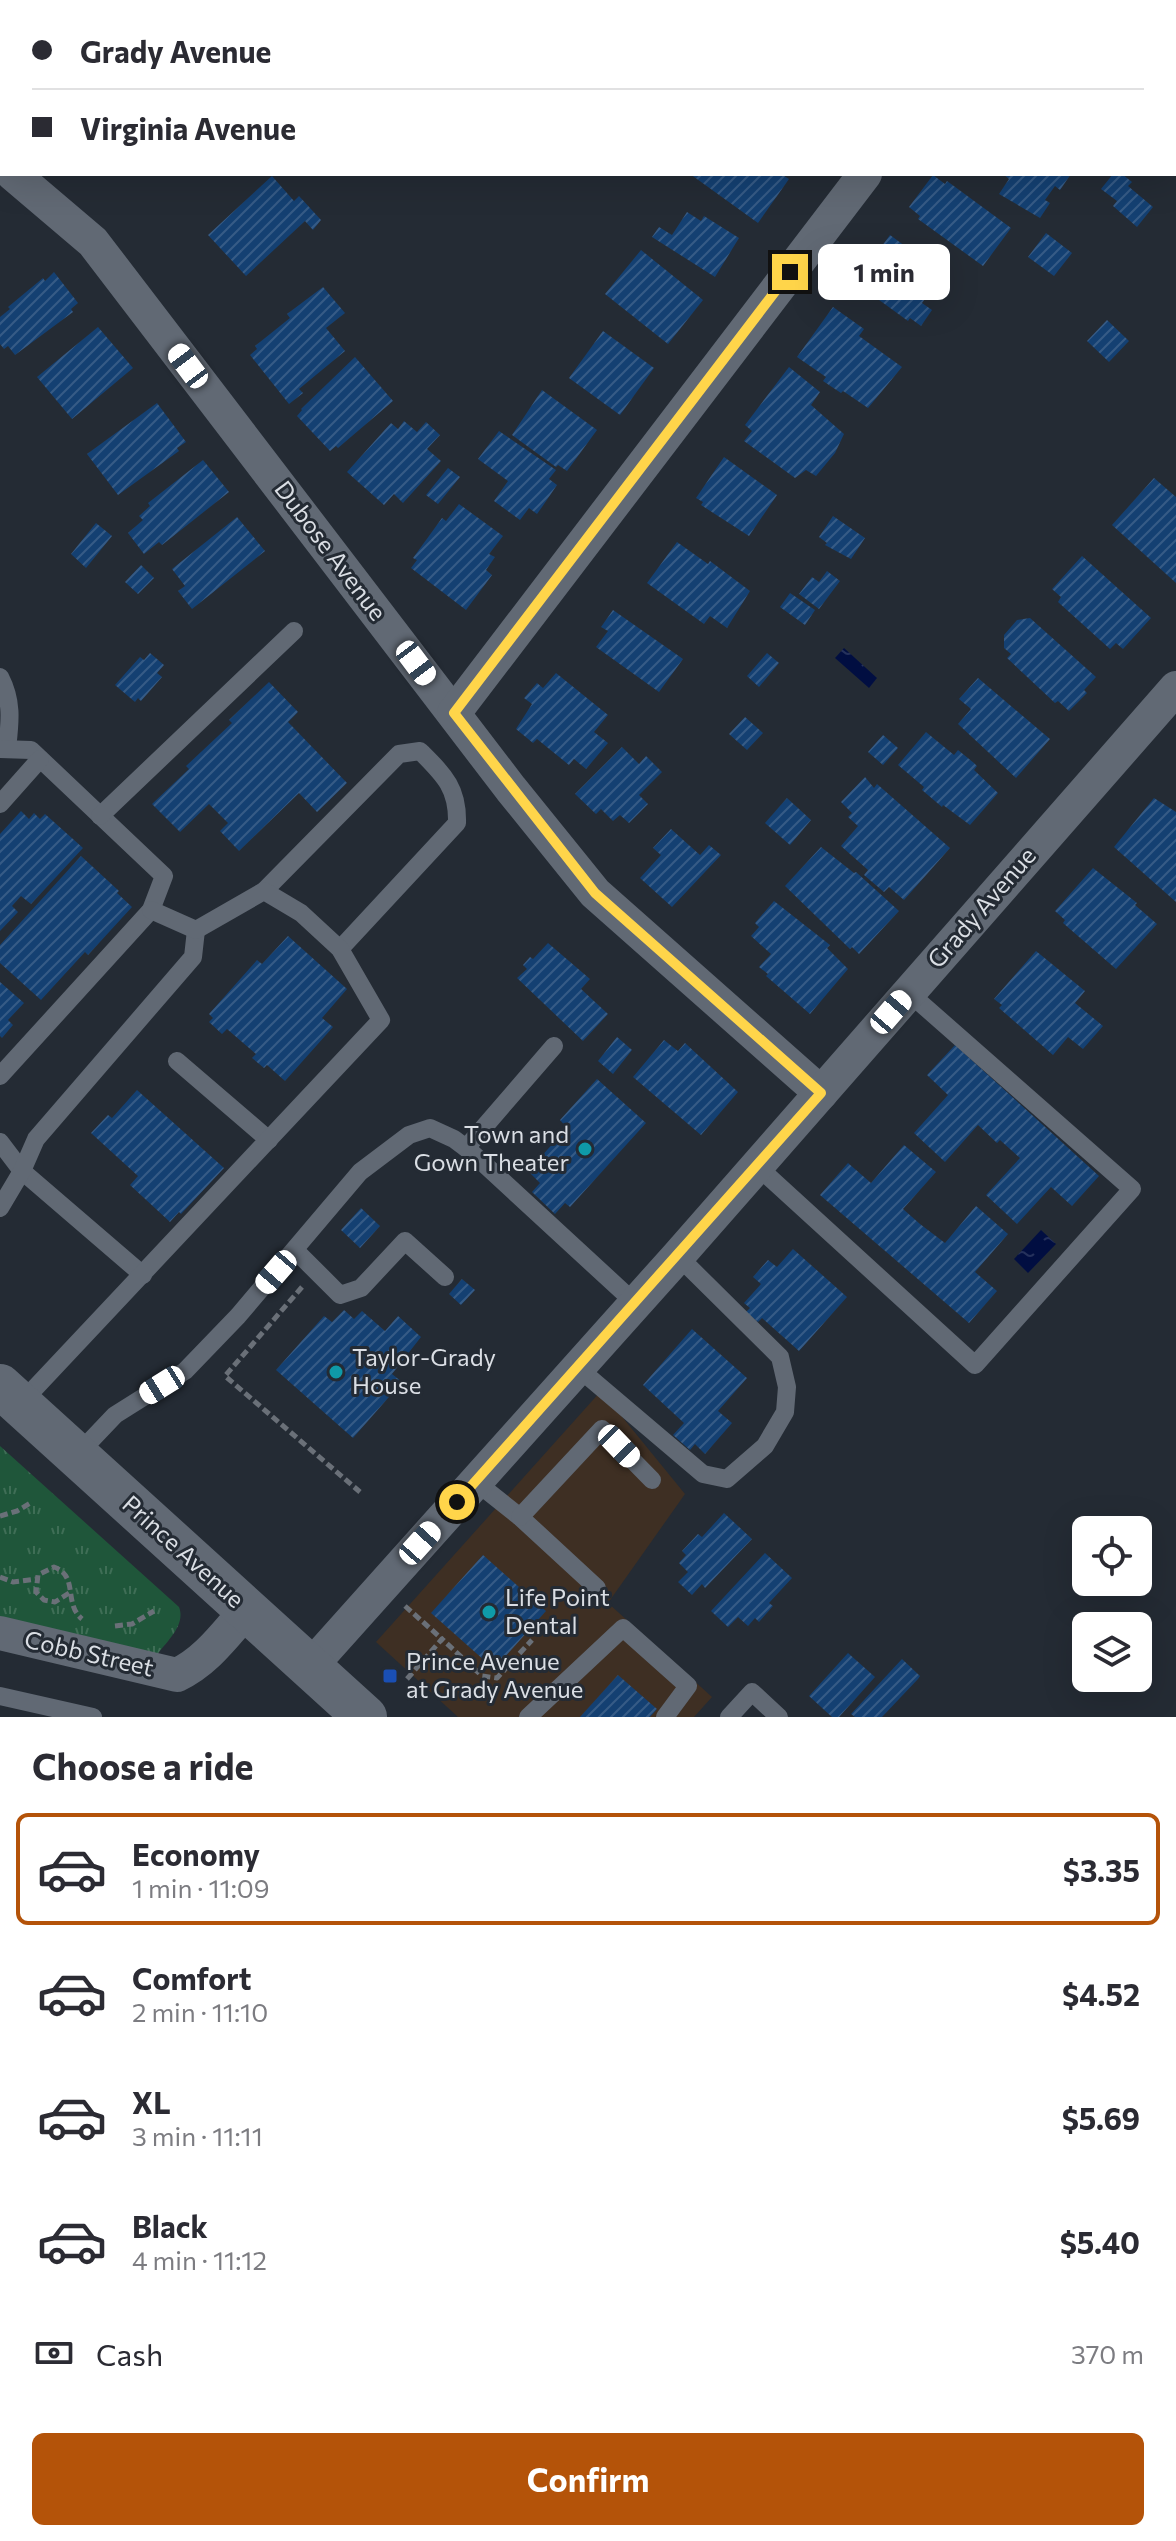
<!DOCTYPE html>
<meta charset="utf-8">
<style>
body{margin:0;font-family:Commissioner,sans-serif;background:#f7f7f7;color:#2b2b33;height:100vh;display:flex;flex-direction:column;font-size:30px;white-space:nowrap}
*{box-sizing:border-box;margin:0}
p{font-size:26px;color:#7c7c81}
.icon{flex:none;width:44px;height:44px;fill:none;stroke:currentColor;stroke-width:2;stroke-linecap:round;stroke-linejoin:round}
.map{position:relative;height:1717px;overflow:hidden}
.details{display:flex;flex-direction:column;background:#fff;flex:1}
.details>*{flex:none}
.hud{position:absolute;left:0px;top:0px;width:1176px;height:176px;box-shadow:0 8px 32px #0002;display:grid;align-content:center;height:176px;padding:0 32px;background:#fff}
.fabs{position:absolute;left:1072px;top:1516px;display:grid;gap:16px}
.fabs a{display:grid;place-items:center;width:80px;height:80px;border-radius:12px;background:#fff;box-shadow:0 8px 32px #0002;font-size:40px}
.end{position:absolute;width:36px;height:36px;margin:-18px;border:10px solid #ffd54a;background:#111;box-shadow:0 0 0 4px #111}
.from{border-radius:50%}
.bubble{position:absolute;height:56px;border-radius:12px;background:#fff;box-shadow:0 8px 32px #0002;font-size:26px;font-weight:700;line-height:56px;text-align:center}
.car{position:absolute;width:24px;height:48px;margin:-24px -12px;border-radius:10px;box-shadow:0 0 6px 2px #0007;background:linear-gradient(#fff 24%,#345 0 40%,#fff 0 76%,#345 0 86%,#fff 0)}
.hud b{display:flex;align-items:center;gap:28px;height:76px;font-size:30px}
.hud b+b{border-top:2px solid #e1e1e2}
.hud i{width:20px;height:20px;background:#2b2b33}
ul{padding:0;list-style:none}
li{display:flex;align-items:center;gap:24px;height:112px;margin:0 16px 12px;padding:0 16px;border:4px solid transparent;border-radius:12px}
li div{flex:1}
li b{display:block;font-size:30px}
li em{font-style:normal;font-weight:700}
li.current{border-color:#b45309}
li>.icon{width:72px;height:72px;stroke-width:1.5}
h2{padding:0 32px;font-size:36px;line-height:96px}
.pay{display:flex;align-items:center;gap:20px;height:88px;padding:0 32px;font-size:30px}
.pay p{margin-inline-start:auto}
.primary-button{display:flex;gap:16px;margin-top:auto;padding:16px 32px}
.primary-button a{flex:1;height:92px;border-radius:12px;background:#b45309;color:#fff;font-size:32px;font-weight:700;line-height:92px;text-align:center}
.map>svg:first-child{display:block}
.commercial{fill:#3e2f23}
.grass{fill:url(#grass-tufts)}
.water{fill:url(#water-ripples)}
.building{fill:url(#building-hatch)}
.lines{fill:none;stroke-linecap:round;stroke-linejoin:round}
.path{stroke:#6a7078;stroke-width:5;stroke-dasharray:8 4;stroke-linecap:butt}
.service{stroke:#616974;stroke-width:18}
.minor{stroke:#616974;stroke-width:34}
.secondary{stroke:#616974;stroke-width:44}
.route{stroke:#ffd54a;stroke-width:10}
.culture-dot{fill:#0f9aa8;stroke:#242b34;stroke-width:3}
.transit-dot{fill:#1a4fb4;stroke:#242b34;stroke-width:3}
.labels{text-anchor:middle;stroke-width:6;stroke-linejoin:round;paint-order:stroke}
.street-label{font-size:24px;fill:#dadee4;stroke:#242b34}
.poi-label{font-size:24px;fill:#dadee4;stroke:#242b34;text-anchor:start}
</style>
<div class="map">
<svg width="1176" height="1717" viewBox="0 0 1176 1717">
<defs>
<pattern id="grass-tufts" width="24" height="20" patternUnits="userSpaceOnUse" patternTransform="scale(2)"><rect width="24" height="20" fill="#1f563a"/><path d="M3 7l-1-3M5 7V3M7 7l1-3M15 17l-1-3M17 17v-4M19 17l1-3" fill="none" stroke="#3f6e56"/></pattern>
<pattern id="water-ripples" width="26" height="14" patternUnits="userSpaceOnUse" patternTransform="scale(2)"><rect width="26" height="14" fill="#010e41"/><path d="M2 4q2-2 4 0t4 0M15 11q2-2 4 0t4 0" fill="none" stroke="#25315c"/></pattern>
<pattern id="building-hatch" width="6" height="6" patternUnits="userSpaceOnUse" patternTransform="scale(2)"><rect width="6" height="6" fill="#144072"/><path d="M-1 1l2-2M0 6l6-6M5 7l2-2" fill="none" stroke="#365b86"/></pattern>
</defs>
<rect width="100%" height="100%" fill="#242b34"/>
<path class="commercial" d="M601,1391L685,1494L608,1603L712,1697L694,1717H458L376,1642Z"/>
<path class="grass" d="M0,1446L179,1607C186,1625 167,1641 156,1656L0,1617Z"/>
<g class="water">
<path d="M844,648L877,678L869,688L835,658Z"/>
<path d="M1041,1230L1056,1244L1028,1273L1014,1259Z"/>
</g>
<g class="building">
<path d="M690,174H781L789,179L758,223Z"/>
<path d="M1003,174H1071L1060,190L1055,186L1045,200L1050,203L1040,218L999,194L1009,179Z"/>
<path d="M1113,174H1122L1132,182L1128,186L1153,207L1137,227L1113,206L1117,201L1101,189Z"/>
<path d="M933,175L945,184L947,181L1011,228L983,266L918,219L920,216L909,207Z"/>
<path d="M272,176L294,201L299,196L321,220L313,230L305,221L246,276L208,235Z"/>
<path d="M687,212L701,221L704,216L739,238L715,277L652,237L659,227L672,235Z"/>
<path d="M1046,233L1072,253L1054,276L1028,257Z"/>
<path d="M890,235L943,274L922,303L932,310L921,326L910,318L908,321L864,289L866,287L857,280Z"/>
<path d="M641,250L703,300L668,344L605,294Z"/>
<path d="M54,272L78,303L71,309L73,312L15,355L8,346L4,349L0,344V317L10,309L8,307L43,278L45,281Z"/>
<path d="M323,287L345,313L326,328L345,351L299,389L303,393L289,404L250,355L257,349L255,346L290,318L287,314Z"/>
<path d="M833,307L864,329L859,336L902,367L868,408L843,391L841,393L823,381L826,377L797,357Z"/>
<path d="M1107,320L1129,341L1109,362L1087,341Z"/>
<path d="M98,327L133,368L72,419L37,377Z"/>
<path d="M603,331L654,368L620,415L569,378Z"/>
<path d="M355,357L393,401L338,448L336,446L330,451L297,416L302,410L301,409Z"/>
<path d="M789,367L820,392L811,405L844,434L835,453L816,476L806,470L795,478L744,441L752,431L745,425Z"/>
<path d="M542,390L597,430L567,471L558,465L556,467L512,435Z"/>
<path d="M157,403L186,442L177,448L179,451L118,495L87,454Z"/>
<path d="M404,421L417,432L426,422L440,435L427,449L441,461L403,503L394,494L384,505L347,472L391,423L398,429Z"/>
<path d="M499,431L556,470L549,479L557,485L542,507L537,514L529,508L520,520L494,501L508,481L478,459Z"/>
<path d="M724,457L777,495L749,536L701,505L703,502L696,498Z"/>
<path d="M203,460L229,492L162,545L159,542L144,554L128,533L143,520L139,516L150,506L148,503Z"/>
<path d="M448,468L460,477L438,504L426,495Z"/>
<path d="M1154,478L1176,497V583L1112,525Z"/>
<path d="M459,504L503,536L489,554L495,557L486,570L492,575L466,610L411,568L417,560L413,558L442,518L446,521Z"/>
<path d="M833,516L865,538L851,559L825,545L827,543L819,537Z"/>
<path d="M237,517L265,551L192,609L178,591L185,586L172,569Z"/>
<path d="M96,523L112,536L86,568L71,554Z"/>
<path d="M677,542L708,564L710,561L750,591L727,628L710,616L704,624L647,583Z"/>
<path d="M1082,556L1151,618L1123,649L1116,643L1110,649L1058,602L1061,597L1052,589Z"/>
<path d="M141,565L154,578L138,594L125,582Z"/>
<path d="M827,571L840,581L819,609L799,594L812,577L819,582Z"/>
<path d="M790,593L815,610L805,625L780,607Z"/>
<path d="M613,610L683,659L659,692L596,647L608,631L601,627Z"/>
<path d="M1030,618L1096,677L1084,690L1087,693L1069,711L1058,701L1055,703L1007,658L1011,654L1004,648V635L1017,620Z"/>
<path d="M150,653L164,665L157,673L162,677L141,701L138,698L135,702L115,685L140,657L144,660Z"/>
<path d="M767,653L779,663L759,687L747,676Z"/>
<path d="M556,673L608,715L594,732L608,743L586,769L574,759L569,765L537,739L533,743L516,729L532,704L524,698L537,683L543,688Z"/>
<path d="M978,678L1050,739L1016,778L958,724L971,709L959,699Z"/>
<path d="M269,682L298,712L288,722L347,783L317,812L299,793L239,851L220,831L228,823L209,804L180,832L152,804L189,769L186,766L232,723L229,720Z"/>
<path d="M745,717L763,733L747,750L729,734Z"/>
<path d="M926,732L954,755L958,750L974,763L977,766L974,770L998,793L970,825L943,805L942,807L922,790L924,787L898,765Z"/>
<path d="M883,735L898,748L883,765L868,752Z"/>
<path d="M622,747L639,764L646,756L662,772L639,795L648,804L629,823L620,815L613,821L601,809L596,814L575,794Z"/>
<path d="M865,777L874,788L877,784L950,848L904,900L889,887L884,892L864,875L868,870L841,846L858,826L848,817L852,813L841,802Z"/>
<path d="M787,798L811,820L790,845L765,823Z"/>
<path d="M1154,798L1176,812V902L1114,847Z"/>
<path d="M21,811L29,819L34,813L40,819L45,814L83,848L31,904L21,896L12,906L18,912L0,931V834Z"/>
<path d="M671,829L700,855L709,845L721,855L672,907L640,878L661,855L653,848Z"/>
<path d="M821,847L854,873L856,872L899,911L859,954L852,947L850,949L785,886Z"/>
<path d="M81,856L119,891L117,893L132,907L88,955L85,952L41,1000L0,963V945Z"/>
<path d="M1093,868L1137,903L1135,905L1157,924L1116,969L1063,923L1065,920L1055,911Z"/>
<path d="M774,901L830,945L827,948L848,969L810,1014L766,976L768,974L759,967L771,954L751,936L759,927L755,923Z"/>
<path d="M288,936L347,989L322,1018L333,1027L285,1081L267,1065L264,1068L252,1058L256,1054L227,1029L222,1034L209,1022L213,1018L209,1014L257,960L262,964Z"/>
<path d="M548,943L590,979L581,989L608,1014L583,1041L517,978L527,969L523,965L530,957L533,959Z"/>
<path d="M1036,951L1085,991L1075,1003L1103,1026L1083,1049L1068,1037L1053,1055L999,1008L1002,1005L994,999Z"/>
<path d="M0,982L24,1003L8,1020L13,1025L2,1038L0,1036Z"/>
<path d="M617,1037L632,1050L613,1074L598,1061Z"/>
<path d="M664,1040L678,1051L685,1043L738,1092L701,1135L633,1077Z"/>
<path d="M955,1045L1099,1176L1072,1206L1051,1187L1017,1224L986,1195L1020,1158L1000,1140L997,1143L978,1125L945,1162L914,1133L948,1095L927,1075Z"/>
<path d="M597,1079L646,1123L570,1207L565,1203L555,1214L532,1192L540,1183L528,1171L567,1128L560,1120Z"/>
<path d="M137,1090L224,1168L181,1214L179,1212L170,1222L130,1185L138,1176L91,1133L108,1115L112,1118Z"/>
<path d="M904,1145L936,1172L903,1209L920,1224L945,1243L976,1206L1008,1234L975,1272L997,1291L969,1323L820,1195L848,1163L871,1183Z"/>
<path d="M361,1208L380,1226L360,1248L341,1230Z"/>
<path d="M793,1249L847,1297L799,1351L762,1318L758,1322L746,1312L750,1308L744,1303L761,1284L753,1277L768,1260L777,1267Z"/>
<path d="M462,1279L475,1290L461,1305L449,1294Z"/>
<path d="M344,1310L354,1319L362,1311L385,1331L398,1316L421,1337L392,1374L402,1382L353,1438L276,1370L324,1316L332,1322Z"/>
<path d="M692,1329L747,1378L718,1411L732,1423L705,1454L695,1444L690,1450L673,1435L684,1423L643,1385Z"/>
<path d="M724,1513L752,1539L705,1588L702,1584L692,1595L678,1582L688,1572L679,1563L686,1555L682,1551L698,1534L702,1537Z"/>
<path d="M765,1553L792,1578L769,1603L773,1606L759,1622L755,1618L748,1626L738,1617L728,1627L711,1611Z"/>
<path d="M483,1555L546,1611L494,1669L431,1613Z"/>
<path d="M848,1653L875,1677L839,1717H832L809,1696Z"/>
<path d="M902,1659L920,1676L918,1679L882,1717H855L851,1714Z"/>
<path d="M618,1675L657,1709L650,1717H580Z"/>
</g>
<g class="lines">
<g class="path">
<path d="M302,1287L225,1376L360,1492"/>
<path d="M0,1516L17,1511L32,1502"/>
<path d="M0,1577L13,1582L36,1579"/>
<path d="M69,1593L55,1602L44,1600L36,1592L38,1575L54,1567C79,1576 63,1603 82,1619"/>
<path d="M405,1606L442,1639"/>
<path d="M115,1626L132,1624L154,1611"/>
<path d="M407,1679L442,1639L482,1676L497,1678L532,1640"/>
</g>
<g class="service">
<path d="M0,677C13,702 10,722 7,749"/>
<path d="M0,749L31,750L164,876L151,910L0,1076"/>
<path d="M0,804L40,759"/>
<path d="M100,816L294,631"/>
<path d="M264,891L399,754L420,751C444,775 458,788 457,823L340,949"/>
<path d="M177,1061L269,1140"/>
<path d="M0,1142L22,1171L143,1275"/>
<path d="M466,1148L554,1046"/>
<path d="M757,1166L975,1365L1132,1189L908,992"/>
<path d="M0,1208L22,1171L36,1139L193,957L196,930"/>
<path d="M295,1250L340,1295L361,1288L405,1241L445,1277"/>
<path d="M577,1367L703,1474L727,1479L765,1446L785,1412L787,1387L780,1357L678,1256"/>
<path d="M20,1404L381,1020L340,949L301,913L264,891L196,930L151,910"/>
<path d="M77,1455L115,1415L185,1371L238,1316L360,1172L409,1135L430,1128L454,1139L470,1151L635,1303"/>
<path d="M476,1482L520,1517L597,1588"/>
<path d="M520,1517L602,1429L652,1480"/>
<path d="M0,1696L93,1717"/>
<path d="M528,1717L623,1628L688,1686L665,1717"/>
<path d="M729,1717L752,1692L779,1717"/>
</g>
<g class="minor">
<path d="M996,2L998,0"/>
<path d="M13,174L93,242L511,789L595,893L821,1093"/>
<path d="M454,713L865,174"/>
<path d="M0,1633L177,1675C207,1661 226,1633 247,1610"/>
<path d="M310,1667L678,1256L1176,688"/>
</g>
<path class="secondary" d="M0,1386L365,1717"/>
</g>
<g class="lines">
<path class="route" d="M457,1502L821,1093L595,893L454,713L790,272"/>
</g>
<g class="culture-dot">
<circle cx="585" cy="1149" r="8"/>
<circle cx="336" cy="1372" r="8"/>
<circle cx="489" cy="1612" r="8"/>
</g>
<rect class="transit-dot" x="382" y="1668" width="16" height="16" rx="4"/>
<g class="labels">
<g class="street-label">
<text transform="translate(330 551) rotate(53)" y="8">Dubose Avenue</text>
<text transform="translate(982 908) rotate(-49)" y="8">Grady Avenue</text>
<text transform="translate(183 1552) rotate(42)" y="8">Prince Avenue</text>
<text transform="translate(89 1654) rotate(13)" y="8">Cobb Street</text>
</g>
<g class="poi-label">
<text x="569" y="1143" text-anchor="end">Town and<tspan x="569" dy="28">Gown Theater</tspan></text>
<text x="352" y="1366">Taylor-Grady<tspan x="352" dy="28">House</tspan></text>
<text x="505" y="1606">Life Point<tspan x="505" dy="28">Dental</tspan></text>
<text x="406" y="1670">Prince Avenue<tspan x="406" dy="28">at Grady Avenue</tspan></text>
</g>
</g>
</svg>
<div class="fabs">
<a><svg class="icon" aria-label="locate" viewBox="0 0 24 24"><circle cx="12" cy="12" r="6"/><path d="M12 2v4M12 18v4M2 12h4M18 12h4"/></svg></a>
<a><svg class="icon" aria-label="layers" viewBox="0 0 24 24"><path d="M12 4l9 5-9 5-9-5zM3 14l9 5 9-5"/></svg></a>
</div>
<i class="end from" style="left:457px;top:1502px"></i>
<i class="end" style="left:790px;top:272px"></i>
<div class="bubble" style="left:818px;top:244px;width:132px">1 min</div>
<i class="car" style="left:188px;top:366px;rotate:323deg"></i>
<i class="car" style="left:416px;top:663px;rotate:143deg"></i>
<i class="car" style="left:891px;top:1012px;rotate:41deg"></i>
<i class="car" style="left:276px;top:1272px;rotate:221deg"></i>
<i class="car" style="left:162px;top:1385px;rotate:238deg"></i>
<i class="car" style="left:619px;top:1446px;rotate:136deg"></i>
<i class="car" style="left:420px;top:1543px;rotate:42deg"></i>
<div class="hud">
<b><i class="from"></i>Grady Avenue</b>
<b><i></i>Virginia Avenue</b>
</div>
</div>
<section class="details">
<h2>Choose a ride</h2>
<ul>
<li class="current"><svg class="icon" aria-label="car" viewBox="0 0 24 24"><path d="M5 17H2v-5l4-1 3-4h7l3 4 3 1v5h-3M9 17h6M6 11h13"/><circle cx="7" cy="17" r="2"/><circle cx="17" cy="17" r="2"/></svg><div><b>Economy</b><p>1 min · 11:09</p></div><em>$3.35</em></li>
<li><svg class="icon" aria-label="car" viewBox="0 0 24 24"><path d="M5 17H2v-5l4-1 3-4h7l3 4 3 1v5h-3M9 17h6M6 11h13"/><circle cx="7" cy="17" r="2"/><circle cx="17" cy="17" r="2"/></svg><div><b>Comfort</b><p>2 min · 11:10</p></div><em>$4.52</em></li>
<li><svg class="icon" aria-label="car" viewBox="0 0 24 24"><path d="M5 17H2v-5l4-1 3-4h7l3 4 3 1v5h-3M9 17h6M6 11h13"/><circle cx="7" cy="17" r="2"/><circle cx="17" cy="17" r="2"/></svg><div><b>XL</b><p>3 min · 11:11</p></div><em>$5.69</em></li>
<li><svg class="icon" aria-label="car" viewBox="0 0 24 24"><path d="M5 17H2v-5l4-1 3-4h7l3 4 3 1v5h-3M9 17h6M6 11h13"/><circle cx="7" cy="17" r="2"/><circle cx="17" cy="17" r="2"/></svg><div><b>Black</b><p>4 min · 11:12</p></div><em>$5.40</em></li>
</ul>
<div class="pay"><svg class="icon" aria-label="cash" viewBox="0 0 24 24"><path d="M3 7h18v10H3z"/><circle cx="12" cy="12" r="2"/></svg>Cash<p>370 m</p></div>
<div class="primary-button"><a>Confirm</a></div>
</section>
